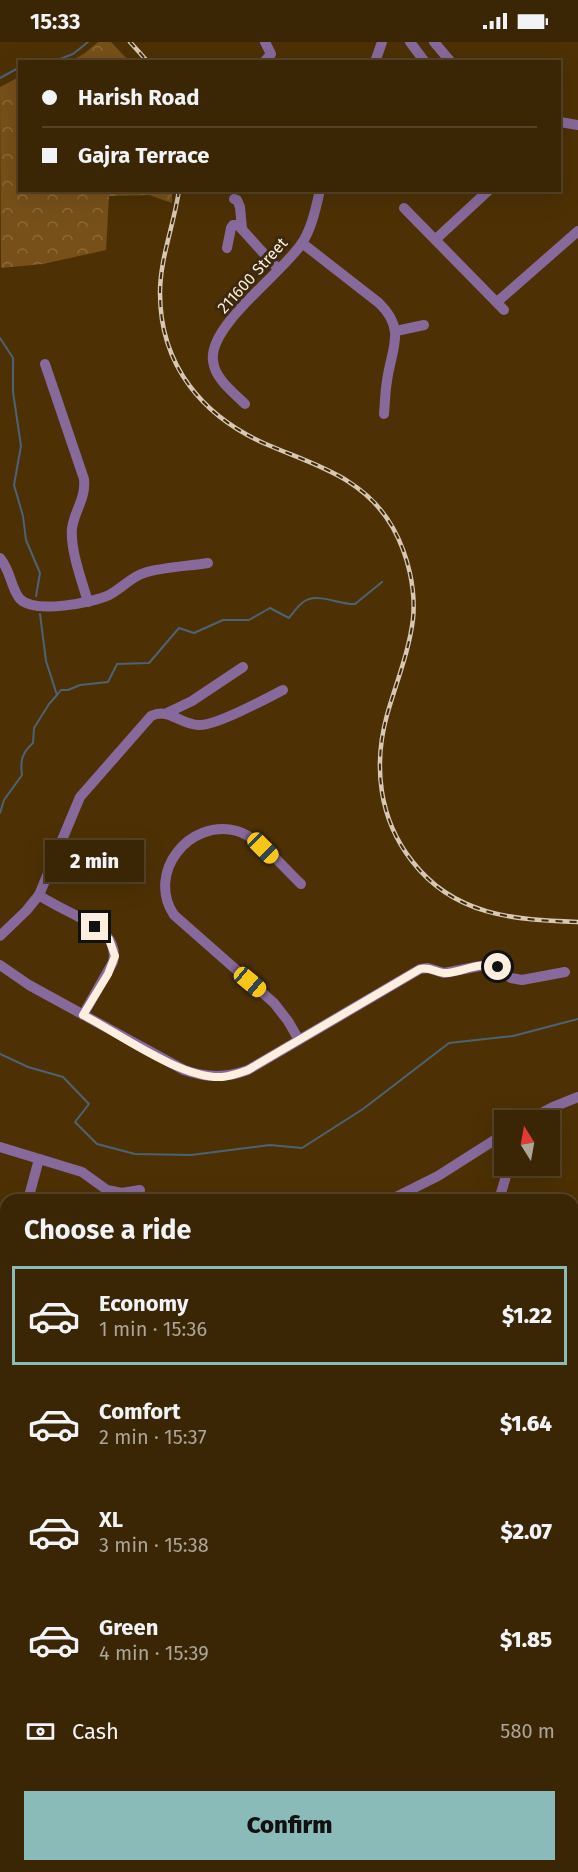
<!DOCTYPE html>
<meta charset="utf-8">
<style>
body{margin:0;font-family:"Fira Sans",sans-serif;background:#453113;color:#f1f3f6;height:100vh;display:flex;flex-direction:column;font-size:22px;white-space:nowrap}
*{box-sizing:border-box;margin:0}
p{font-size:20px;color:#aba59a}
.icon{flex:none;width:33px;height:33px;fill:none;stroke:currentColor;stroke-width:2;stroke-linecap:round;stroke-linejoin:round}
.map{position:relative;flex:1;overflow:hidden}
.drawer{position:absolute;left:0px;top:1152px;width:579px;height:678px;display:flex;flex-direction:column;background:#3a2504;border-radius:18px 18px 0 0;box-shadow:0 6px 24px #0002,0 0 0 2px #544226}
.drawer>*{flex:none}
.hud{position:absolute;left:18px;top:18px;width:543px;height:132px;border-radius:0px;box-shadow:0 6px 24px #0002,0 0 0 2px #544226;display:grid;align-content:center;height:132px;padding:0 24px;background:#3a2504}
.needle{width:39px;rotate:349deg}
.tools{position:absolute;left:494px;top:1068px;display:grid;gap:12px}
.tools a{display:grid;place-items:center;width:66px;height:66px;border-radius:0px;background:#3a2504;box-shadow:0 6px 24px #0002,0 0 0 2px #544226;font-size:30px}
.end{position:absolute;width:27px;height:27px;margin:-14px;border:8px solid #fcefdf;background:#111;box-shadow:0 0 0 3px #111}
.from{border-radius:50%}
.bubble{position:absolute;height:42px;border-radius:0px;background:#3a2504;box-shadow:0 6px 24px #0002,0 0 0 2px #544226;font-size:20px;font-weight:800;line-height:42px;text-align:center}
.car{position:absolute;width:18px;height:36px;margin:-18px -9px;border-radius:8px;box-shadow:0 0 4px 2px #0007;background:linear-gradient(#f5c518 24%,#345 0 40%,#f5c518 0 76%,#345 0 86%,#f5c518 0)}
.hud b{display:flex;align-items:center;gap:21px;height:57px;font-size:22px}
.hud b+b{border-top:2px solid #544226}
.hud i{width:15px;height:15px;background:#f1f3f6}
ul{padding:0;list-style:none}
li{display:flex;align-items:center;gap:18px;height:99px;margin:0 12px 9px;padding:0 12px;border:3px solid transparent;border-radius:0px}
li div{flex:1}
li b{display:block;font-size:22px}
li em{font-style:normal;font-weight:800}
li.on{border-color:#8bbbb9}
li>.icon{width:54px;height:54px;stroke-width:1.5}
h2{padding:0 24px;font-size:27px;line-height:72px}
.pay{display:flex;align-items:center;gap:15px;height:66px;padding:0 24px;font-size:22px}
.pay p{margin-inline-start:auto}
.primary-button{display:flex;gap:12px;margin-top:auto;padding:12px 24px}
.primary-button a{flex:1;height:69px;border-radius:0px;background:#8bbbb9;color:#111;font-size:24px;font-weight:800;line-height:69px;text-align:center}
.status{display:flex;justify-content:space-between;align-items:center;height:42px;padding:0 30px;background:#3a2504;direction:ltr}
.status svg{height:16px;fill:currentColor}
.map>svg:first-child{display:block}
.forest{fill:url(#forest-crowns)}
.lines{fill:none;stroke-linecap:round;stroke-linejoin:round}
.stream{stroke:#4d6274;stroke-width:2}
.minor{stroke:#87699b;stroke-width:10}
.rail-casing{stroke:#d8c8b3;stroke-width:4.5}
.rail{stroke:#3d290d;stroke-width:2;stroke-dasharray:7;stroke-linecap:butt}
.route{stroke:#fcefdf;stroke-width:8}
.labels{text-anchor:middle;stroke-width:6;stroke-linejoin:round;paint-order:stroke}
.street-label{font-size:16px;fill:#fcefdf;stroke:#3d290d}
</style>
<div class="status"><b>15:33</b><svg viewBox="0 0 49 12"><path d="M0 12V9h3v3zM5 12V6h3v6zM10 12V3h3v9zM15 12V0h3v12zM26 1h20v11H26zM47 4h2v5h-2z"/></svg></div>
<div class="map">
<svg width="578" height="1830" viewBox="0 0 578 1830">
<defs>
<pattern id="forest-crowns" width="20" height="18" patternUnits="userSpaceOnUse" patternTransform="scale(1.5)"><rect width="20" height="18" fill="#775019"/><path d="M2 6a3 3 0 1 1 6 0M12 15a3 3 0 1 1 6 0" fill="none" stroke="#8b6a3a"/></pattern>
</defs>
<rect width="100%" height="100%" fill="#4d3105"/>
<g class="forest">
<path d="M98,0H111L129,19H71L85,11Z"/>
<path d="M19,35L20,148L172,149V161L149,153L109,154L106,208L43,222L1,226L0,45Z"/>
</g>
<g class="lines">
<g class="stream">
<path d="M52,20L73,12L88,0"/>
<path d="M0,36L20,25"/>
<path d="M0,296L13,316V350L21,404L14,443L23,474L26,498L40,531L36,554"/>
<path d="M57,653L61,648H68L80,643L108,640L117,622L149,621L179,586L194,591L223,578H249L270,566L289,576C293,571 297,565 302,561C316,549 339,563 355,562L382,540"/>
<path d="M0,771L4,758L22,733C20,718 22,711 33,701L34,686L49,662L57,653L46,619L40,572"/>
<path d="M0,1012L28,1025L63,1035L89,1062L75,1080L97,1102L135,1112L191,1113L270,1103L302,1106L363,1067L449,1001L513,994L578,977"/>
<path d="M334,1824L350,1830"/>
<path d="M543,1824L548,1830"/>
<path d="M116,1830L123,1824"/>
</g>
<g class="minor">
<path d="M410,0L425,20"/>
<path d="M434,0L451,20"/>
<path d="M264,20L271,12L265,0"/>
<path d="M375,20L382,0"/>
<path d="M560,80L578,83"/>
<path d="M234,157L237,158L240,165L242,187"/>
<path d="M404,166L504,268"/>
<path d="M436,197L489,148"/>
<path d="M302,201L379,261C407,288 391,307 387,339C385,350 385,361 384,372"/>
<path d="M227,206L231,186L233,183H238L278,227"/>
<path d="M497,260L578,189"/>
<path d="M396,289L424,283"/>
<path d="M45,322L84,437C86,457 75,467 72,486C70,508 82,539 88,560"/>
<path d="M245,362C233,350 215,337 213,319C208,283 283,231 302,201C312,186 316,165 320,148"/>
<path d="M0,516C11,529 11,547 20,557C35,572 92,561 109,553C121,547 131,535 144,531C161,525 190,524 208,521"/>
<path d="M167,671L192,659L243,625"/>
<path d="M39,853C57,866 93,879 106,893C113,901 115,911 113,920L83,973"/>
<path d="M0,894L26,869L39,853L80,755L151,674C170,665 181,684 200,683C218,683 265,657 283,648"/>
<path d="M0,923L29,943L184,1028C207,1036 226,1036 248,1028L420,927L428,926L444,931L480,924L493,923L511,936L522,938L565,930"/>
<path d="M299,998L288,979L274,961L174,873C146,831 189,776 237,789C260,796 283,825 301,842"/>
<path d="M528,1078L553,1065L578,1055"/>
<path d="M0,1105L82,1130L107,1148L122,1151L140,1148"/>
<path d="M28,1158L39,1117"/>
<path d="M390,1158L438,1134L504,1092"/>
<path d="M499,1158L509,1124"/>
<path d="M0,1176L6,1177"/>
<path d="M573,1293H578"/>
<path d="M0,1394L6,1391"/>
<path d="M573,1426L578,1440"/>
<path d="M0,1483L6,1482"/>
<path d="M573,1635H578"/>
<path d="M0,1645H6"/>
<path d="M573,1781L578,1789"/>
<path d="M474,1824L477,1830"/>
<path d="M87,1830L96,1824"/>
</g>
<g class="rail-casing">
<g id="rail">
<path d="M130,0L148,20"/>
<path d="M179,148C174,183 160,216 160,251C160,324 203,375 268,403C317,424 365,436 393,486C408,513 416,547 413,577C409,610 396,641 387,673C373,724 379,777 412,819C454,874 515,878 578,880"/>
</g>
</g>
<use href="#rail" class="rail"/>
</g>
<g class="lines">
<path class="route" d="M95,885L109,897L115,914L108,932L83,973C120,992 181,1037 222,1035C231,1034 240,1031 248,1028L420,927C430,924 438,932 448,931C464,929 482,919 498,925"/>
</g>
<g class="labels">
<g class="street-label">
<text transform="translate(252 233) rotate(-48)" y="6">211600 Street</text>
</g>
</g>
</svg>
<div class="tools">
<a><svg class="needle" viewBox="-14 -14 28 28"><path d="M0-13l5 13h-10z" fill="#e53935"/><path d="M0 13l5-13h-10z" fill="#aba59a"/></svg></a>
</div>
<i class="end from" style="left:498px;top:925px"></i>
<i class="end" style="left:95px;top:885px"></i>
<div class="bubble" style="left:45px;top:798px;width:99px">2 min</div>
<i class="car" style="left:263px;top:806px;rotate:135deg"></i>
<i class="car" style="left:250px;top:940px;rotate:130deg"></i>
<div class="hud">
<b><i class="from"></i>Harish Road</b>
<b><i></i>Gajra Terrace</b>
</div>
<section class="drawer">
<h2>Choose a ride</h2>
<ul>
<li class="on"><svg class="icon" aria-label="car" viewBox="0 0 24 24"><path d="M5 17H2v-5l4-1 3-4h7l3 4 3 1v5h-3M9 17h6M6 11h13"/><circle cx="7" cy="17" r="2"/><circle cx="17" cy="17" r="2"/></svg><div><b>Economy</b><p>1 min · 15:36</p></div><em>$1.22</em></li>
<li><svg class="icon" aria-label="car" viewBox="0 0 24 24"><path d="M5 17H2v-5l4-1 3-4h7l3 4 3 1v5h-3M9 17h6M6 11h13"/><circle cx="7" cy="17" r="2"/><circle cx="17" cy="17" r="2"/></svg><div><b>Comfort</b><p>2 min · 15:37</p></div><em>$1.64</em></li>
<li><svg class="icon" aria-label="car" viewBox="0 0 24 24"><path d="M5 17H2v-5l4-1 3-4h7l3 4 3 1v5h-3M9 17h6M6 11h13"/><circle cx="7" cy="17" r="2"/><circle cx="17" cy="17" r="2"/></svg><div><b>XL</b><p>3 min · 15:38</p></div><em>$2.07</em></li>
<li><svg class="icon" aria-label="car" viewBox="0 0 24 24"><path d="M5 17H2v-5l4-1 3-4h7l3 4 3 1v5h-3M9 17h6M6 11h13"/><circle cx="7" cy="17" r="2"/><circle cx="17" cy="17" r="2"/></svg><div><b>Green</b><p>4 min · 15:39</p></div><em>$1.85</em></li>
</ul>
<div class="pay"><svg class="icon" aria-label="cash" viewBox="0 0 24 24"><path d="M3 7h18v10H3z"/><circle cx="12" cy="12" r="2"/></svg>Cash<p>580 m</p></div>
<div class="primary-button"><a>Confirm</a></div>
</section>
</div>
